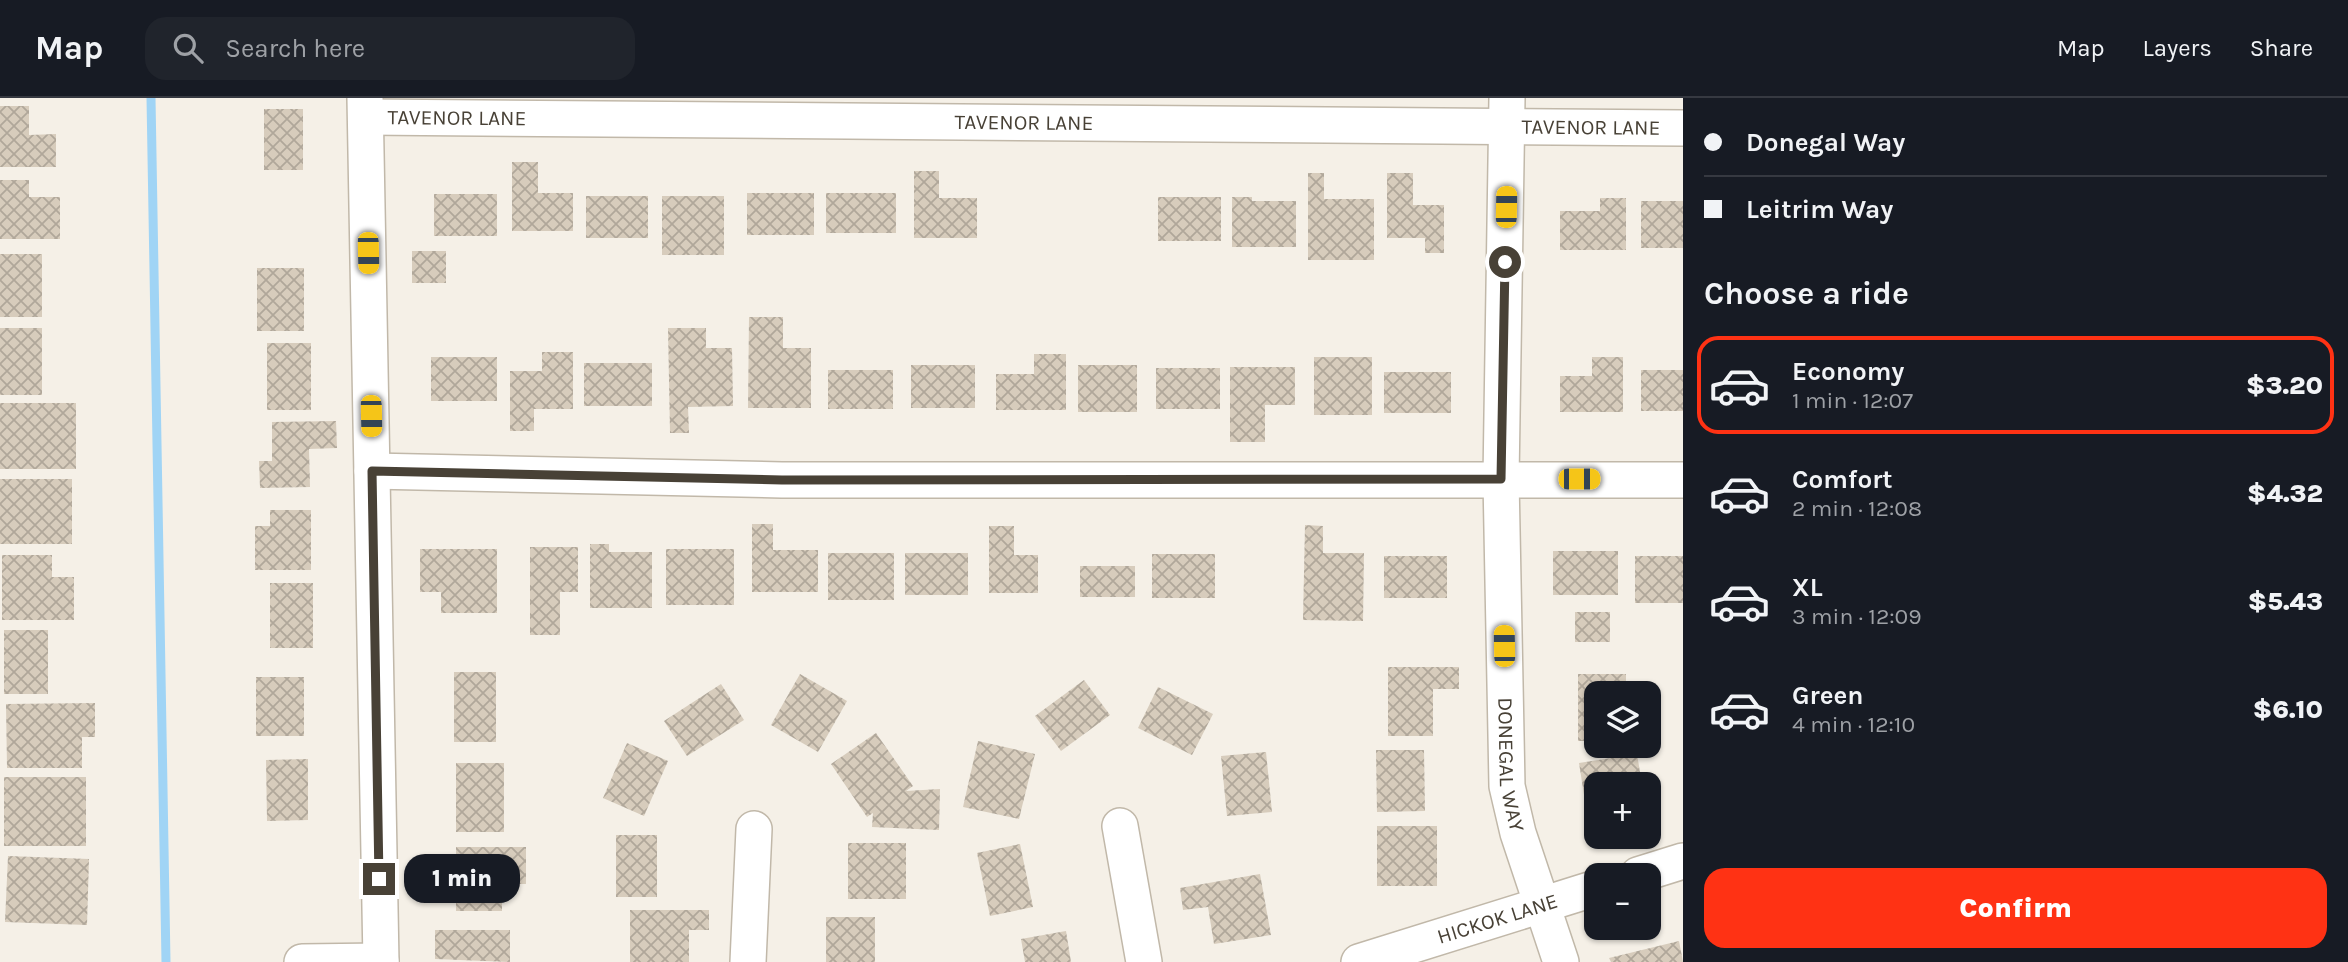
<!DOCTYPE html>
<meta charset="utf-8">
<style>
body{margin:0;font-family:Karla,sans-serif;background:#20242c;color:#f1f3f6;height:100vh;display:flex;flex-direction:column;font-size:26px;white-space:nowrap}
*{box-sizing:border-box;margin:0}
p{font-size:23px;color:#9ea1a6}
.icon{flex:none;width:38px;height:38px;fill:none;stroke:currentColor;stroke-width:2;stroke-linecap:round;stroke-linejoin:round}
.map{position:relative;flex:1;overflow:hidden}
.sheet{display:flex;flex-direction:column;background:#171b24;width:665px}
.sheet>*{flex:none}
.guide{display:grid;align-content:center;height:154px;padding:0 21px;background:#171b24}
.buttons{position:absolute;left:1584px;top:583px;display:grid;gap:14px}
.buttons a{display:grid;place-items:center;width:77px;height:77px;border-radius:14px;background:#171b24;box-shadow:0 2px 5px #0004;font-size:35px}
.end{position:absolute;width:32px;height:32px;margin:-16px;border:9px solid #484136;background:#fff;box-shadow:0 0 0 4px #fff}
.from{border-radius:50%}
.bubble{position:absolute;height:49px;border-radius:21px;background:#171b24;box-shadow:0 2px 5px #0004;font-size:23px;font-weight:800;line-height:49px;text-align:center}
.car{position:absolute;width:21px;height:42px;margin:-21px -10px;border-radius:9px;box-shadow:0 0 5px 2px #0007;background:linear-gradient(#f5c518 24%,#345 0 40%,#f5c518 0 76%,#345 0 86%,#f5c518 0)}
.guide b{display:flex;align-items:center;gap:24px;height:66px;font-size:26px}
.guide b+b{border-top:2px solid #363941}
.guide i{width:18px;height:18px;background:#f1f3f6}
ul{padding:0;list-style:none}
li{display:flex;align-items:center;gap:21px;height:98px;margin:0 14px 10px;padding:0 7px;border:4px solid transparent;border-radius:21px}
li div{flex:1}
li b{display:block;font-size:26px}
li em{font-style:normal;font-weight:800}
li.current{border-color:#ff3214}
li>.icon{width:63px;height:63px;stroke-width:1.5}
h2{padding:0 21px;font-size:32px;line-height:84px}
.primary-button{display:flex;gap:14px;margin-top:auto;padding:14px 21px}
.primary-button a{flex:1;height:80px;border-radius:21px;background:#ff3214;color:#fff;font-size:28px;font-weight:800;line-height:80px;text-align:center}
header{display:flex;align-items:center;gap:42px;box-sizing:border-box;height:98px;padding:0 35px;background:#171b24;border-bottom:2px solid #363941}
header strong{font-size:33px}
nav{display:flex;gap:38px;margin-inline-start:auto;font-size:24px}
.search{width:490px;height:63px;background:#20242c;display:flex;align-items:center;gap:18px;box-sizing:border-box;padding:0 24px;border-radius:21px;color:#9ea1a6;font-size:26px}
main{display:flex;flex:1;min-height:0}
.map>svg:first-child{display:block}
.lines{fill:none;stroke-linecap:round;stroke-linejoin:round}
.stream{stroke:#a0d4f5;stroke-width:9}
.building{fill:url(#building-cross-hatch)}
.street-casing{stroke:#c1b8a9;stroke-width:38}
.street{stroke:#fff;stroke-width:35}
.route{stroke:#484136;stroke-width:9}
.labels{text-anchor:middle;stroke-width:6;stroke-linejoin:round;paint-order:stroke}
.street-label{font-size:21px;fill:#484136;stroke:#fff}
</style>
<header>
<strong>Map</strong>
<div class="search"><svg class="icon" aria-label="search" viewBox="0 0 24 24"><circle cx="10" cy="10" r="6"/><path d="M15 15l6 6"/></svg>Search here</div>
<nav><a>Map</a><a>Layers</a><a>Share</a></nav>
</header>
<main>
<div class="map">
<svg width="1683" height="864" viewBox="0 0 1683 864">
<defs>
<pattern id="building-cross-hatch" width="8" height="8" patternUnits="userSpaceOnUse" patternTransform="scale(1.75)"><rect width="8" height="8" fill="#d7ccbc"/><path d="M0 0l8 8M0 8l8-8" fill="none" stroke="#b0a79a"/></pattern>
</defs>
<rect width="100%" height="100%" fill="#f5f0e7"/>
<g class="lines">
<path class="stream" d="M151,0L166,864"/>
</g>
<g class="building">
<path d="M0,8H29V37L56,36V69H0Z"/>
<rect x="264" y="11" width="39" height="61"/>
<path d="M512,64H538V95H573V133H512Z"/>
<path d="M914,73H939V100H977V140H914Z"/>
<path d="M1308,75H1324V101H1374V162H1308Z"/>
<path d="M1387,75H1413V107H1444V155H1425V140H1387Z"/>
<path d="M0,82H29V99H60V141H0Z"/>
<rect x="747" y="95" width="67" height="42"/>
<rect x="826" y="95" width="70" height="40"/>
<rect x="434" y="96" width="63" height="42"/>
<rect x="586" y="98" width="62" height="42"/>
<rect x="662" y="98" width="62" height="59"/>
<rect x="1158" y="99" width="63" height="44"/>
<path d="M1232,99H1252V103H1296V149H1232Z"/>
<path d="M1600,100H1626V152H1560V113H1600Z"/>
<rect x="1641" y="103" width="42" height="47"/>
<rect x="412" y="153" width="34" height="32"/>
<rect x="0" y="156" width="42" height="63"/>
<rect x="257" y="170" width="47" height="63"/>
<path d="M749,219H783V250H811V310H748Z"/>
<rect x="0" y="230" width="42" height="67"/>
<path d="M668,230H706V250H732L733,308L688,309L689,335H670Z"/>
<rect x="267" y="245" width="44" height="67"/>
<path d="M542,254H573V311H534V333H510V273H542Z"/>
<path d="M1034,256H1066V312H996V276H1034Z"/>
<rect x="431" y="259" width="66" height="44"/>
<rect x="1314" y="259" width="58" height="58"/>
<path d="M1592,259H1623V314H1560V278H1592Z"/>
<rect x="584" y="265" width="68" height="43"/>
<rect x="911" y="267" width="64" height="43"/>
<rect x="1078" y="267" width="59" height="47"/>
<path d="M1230,269H1295V307H1265V344H1230Z"/>
<rect x="1156" y="270" width="64" height="41"/>
<rect x="828" y="272" width="65" height="39"/>
<rect x="1641" y="272" width="42" height="41"/>
<rect x="1384" y="274" width="67" height="41"/>
<rect x="0" y="305" width="76" height="66"/>
<path d="M336,323L337,350L309,351L310,389L260,390L259,363H272V324Z"/>
<rect x="0" y="381" width="72" height="65"/>
<path d="M270,412H311V472H255V428H270Z"/>
<path d="M752,426H773V452H818V494H752Z"/>
<path d="M1305,427L1323,428V455H1364L1363,523L1303,522Z"/>
<path d="M989,428H1014V457H1038V495H989Z"/>
<path d="M590,446H609V454H652V510H590Z"/>
<path d="M530,449H578V494H560V537H530Z"/>
<path d="M420,451H497V515H441V494H420Z"/>
<rect x="666" y="451" width="68" height="56"/>
<rect x="1553" y="453" width="65" height="44"/>
<rect x="828" y="455" width="66" height="47"/>
<rect x="905" y="455" width="63" height="42"/>
<rect x="1152" y="456" width="63" height="44"/>
<path d="M2,457H52V479H74V522H2Z"/>
<rect x="1384" y="458" width="63" height="42"/>
<rect x="1635" y="458" width="48" height="47"/>
<rect x="1080" y="468" width="55" height="31"/>
<rect x="270" y="485" width="43" height="65"/>
<rect x="1575" y="514" width="35" height="30"/>
<rect x="4" y="532" width="44" height="64"/>
<path d="M1388,569H1459V591H1433V638H1388Z"/>
<rect x="454" y="574" width="42" height="70"/>
<path d="M800,576L847,603L818,654L771,627Z"/>
<path d="M1578,576H1626V595H1596V643H1578Z"/>
<rect x="256" y="579" width="48" height="59"/>
<path d="M1084,582L1110,617L1061,653L1035,618Z"/>
<path d="M721,586L744,622L687,658L664,623Z"/>
<path d="M1158,589L1213,616L1192,657L1138,630Z"/>
<path d="M95,605V639H82V670H7L6,606Z"/>
<path d="M876,635L913,688L906,693L940,691L939,732L872,729L873,715L867,719L831,666Z"/>
<path d="M978,643L1035,656L1019,721L963,709Z"/>
<path d="M627,645L668,663L644,718L603,700Z"/>
<path d="M1376,652H1424L1425,713L1377,714Z"/>
<path d="M1266,654L1272,714L1227,718L1221,658Z"/>
<path d="M1637,656L1642,686H1596V728L1589,729L1579,665Z"/>
<path d="M308,661V722L267,723L266,662Z"/>
<rect x="456" y="665" width="48" height="69"/>
<rect x="4" y="679" width="82" height="69"/>
<rect x="1377" y="728" width="60" height="60"/>
<rect x="616" y="737" width="41" height="62"/>
<rect x="848" y="745" width="58" height="56"/>
<path d="M1020,746L1033,809L990,818L977,755Z"/>
<path d="M456,749H526V786H502V813H456Z"/>
<path d="M8,758L89,761L87,827L5,824Z"/>
<path d="M1260,776L1271,837L1214,846L1208,809L1183,812L1180,790Z"/>
<path d="M630,812H709V832H689V864H630Z"/>
<rect x="826" y="819" width="49" height="45"/>
<path d="M435,832H510V864L435,861Z"/>
<path d="M1066,833L1071,864H1025L1021,841Z"/>
<path d="M1679,843L1683,864H1611L1609,860Z"/>
</g>
<g class="lines">
<g class="street-casing">
<g id="street">
<path d="M365,0L381,864"/>
<path id="s1" d="M1507,0L1501,381L1507,688L1518,735L1561,864"/>
<path id="s2" d="M366,19L1683,30"/>
<path d="M372,373L782,382H1683"/>
<path d="M1120,728L1144,864"/>
<path d="M1638,777L1683,763"/>
<path d="M302,864L381,863"/>
<path d="M748,864L754,731"/>
<path id="s3" d="M1359,864L1596,790"/>
</g>
</g>
<use href="#street" class="street"/>
</g>
<g class="lines">
<path class="route" d="M379,781L372,373L782,382L1501,381L1505,164"/>
</g>
<g class="labels">
<g class="street-label">
<text dy="7" stroke="none"><textPath href="#s2" startOffset="91">TAVENOR LANE</textPath></text>
<text dy="7" stroke="none"><textPath href="#s2" startOffset="658">TAVENOR LANE</textPath></text>
<text dy="7" stroke="none"><textPath href="#s2" startOffset="1225">TAVENOR LANE</textPath></text>
<text dy="7" stroke="none"><textPath href="#s1" startOffset="667">DONEGAL WAY</textPath></text>
<text dy="7" stroke="none"><textPath href="#s3" startOffset="145">HICKOK LANE</textPath></text>
</g>
</g>
</svg>
<div class="buttons">
<a><svg class="icon" aria-label="layers" viewBox="0 0 24 24"><path d="M12 4l9 5-9 5-9-5zM3 14l9 5 9-5"/></svg></a>
<a>+</a>
<a>−</a>
</div>
<i class="end from" style="left:1505px;top:164px"></i>
<i class="end" style="left:379px;top:781px"></i>
<div class="bubble" style="left:404px;top:756px;width:116px">1 min</div>
<i class="car" style="left:1506px;top:109px;rotate:1deg"></i>
<i class="car" style="left:368px;top:155px;rotate:179deg"></i>
<i class="car" style="left:371px;top:318px;rotate:179deg"></i>
<i class="car" style="left:1579px;top:381px;rotate:90deg"></i>
<i class="car" style="left:1504px;top:548px;rotate:359deg"></i>
</div>
<section class="sheet">
<div class="guide">
<b><i class="from"></i>Donegal Way</b>
<b><i></i>Leitrim Way</b>
</div>
<h2>Choose a ride</h2>
<ul>
<li class="current"><svg class="icon" aria-label="car" viewBox="0 0 24 24"><path d="M5 17H2v-5l4-1 3-4h7l3 4 3 1v5h-3M9 17h6M6 11h13"/><circle cx="7" cy="17" r="2"/><circle cx="17" cy="17" r="2"/></svg><div><b>Economy</b><p>1 min · 12:07</p></div><em>$3.20</em></li>
<li><svg class="icon" aria-label="car" viewBox="0 0 24 24"><path d="M5 17H2v-5l4-1 3-4h7l3 4 3 1v5h-3M9 17h6M6 11h13"/><circle cx="7" cy="17" r="2"/><circle cx="17" cy="17" r="2"/></svg><div><b>Comfort</b><p>2 min · 12:08</p></div><em>$4.32</em></li>
<li><svg class="icon" aria-label="car" viewBox="0 0 24 24"><path d="M5 17H2v-5l4-1 3-4h7l3 4 3 1v5h-3M9 17h6M6 11h13"/><circle cx="7" cy="17" r="2"/><circle cx="17" cy="17" r="2"/></svg><div><b>XL</b><p>3 min · 12:09</p></div><em>$5.43</em></li>
<li><svg class="icon" aria-label="car" viewBox="0 0 24 24"><path d="M5 17H2v-5l4-1 3-4h7l3 4 3 1v5h-3M9 17h6M6 11h13"/><circle cx="7" cy="17" r="2"/><circle cx="17" cy="17" r="2"/></svg><div><b>Green</b><p>4 min · 12:10</p></div><em>$6.10</em></li>
</ul>
<div class="primary-button"><a>Confirm</a></div>
</section>
</main>
